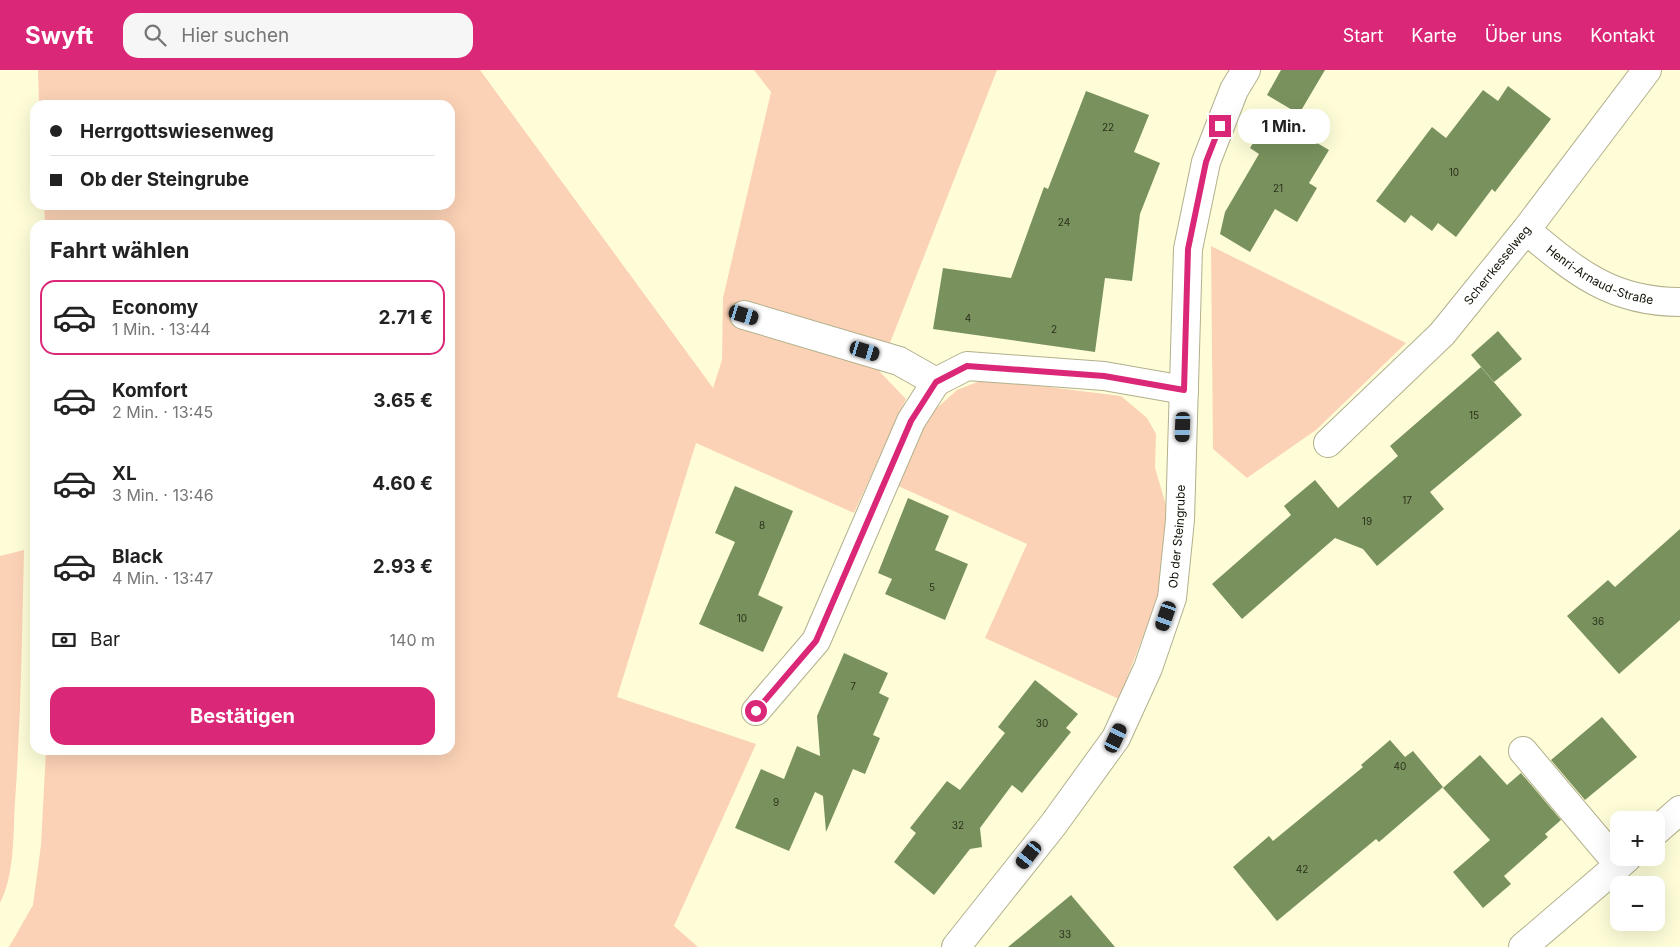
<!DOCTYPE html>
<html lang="de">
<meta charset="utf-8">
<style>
body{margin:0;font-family:Inter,sans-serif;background:#f6f6f6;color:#222;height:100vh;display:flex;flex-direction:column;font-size:19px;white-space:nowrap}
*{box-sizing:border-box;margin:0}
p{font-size:16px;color:#767676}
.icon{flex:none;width:28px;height:28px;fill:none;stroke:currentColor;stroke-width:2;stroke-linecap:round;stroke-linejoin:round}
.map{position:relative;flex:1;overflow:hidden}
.details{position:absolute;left:30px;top:150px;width:425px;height:535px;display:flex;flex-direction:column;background:#fff;border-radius:15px;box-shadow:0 5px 20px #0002}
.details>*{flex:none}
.banner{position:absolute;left:30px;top:30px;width:425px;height:110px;border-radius:15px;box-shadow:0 5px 20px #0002;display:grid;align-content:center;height:110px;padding:0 20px;background:#fff}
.fabs{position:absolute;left:1610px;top:741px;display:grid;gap:10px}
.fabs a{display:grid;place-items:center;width:55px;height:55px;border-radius:10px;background:#fff;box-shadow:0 5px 20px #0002;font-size:25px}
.end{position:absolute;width:22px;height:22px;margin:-11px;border:6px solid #db2777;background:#fff;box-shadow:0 0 0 2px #fff}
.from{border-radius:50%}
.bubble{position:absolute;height:35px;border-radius:15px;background:#fff;box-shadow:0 5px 20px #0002;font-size:16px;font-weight:700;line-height:35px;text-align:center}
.car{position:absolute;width:15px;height:30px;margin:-15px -8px;border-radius:6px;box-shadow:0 0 4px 1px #0007;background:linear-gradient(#222 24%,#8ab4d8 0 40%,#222 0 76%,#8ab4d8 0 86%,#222 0)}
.banner b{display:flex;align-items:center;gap:18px;height:48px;font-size:19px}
.banner b+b{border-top:1px solid #e0e0e0}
.banner i{width:12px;height:12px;background:#222}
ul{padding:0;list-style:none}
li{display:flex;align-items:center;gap:15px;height:75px;margin:0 10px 8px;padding:0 10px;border:2px solid transparent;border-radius:15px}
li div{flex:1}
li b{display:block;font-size:19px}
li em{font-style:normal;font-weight:700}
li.current{border-color:#db2777}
li>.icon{width:45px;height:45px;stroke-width:1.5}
h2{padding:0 20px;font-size:22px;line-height:60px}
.pay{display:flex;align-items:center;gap:12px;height:55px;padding:0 20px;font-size:19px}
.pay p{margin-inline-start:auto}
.button{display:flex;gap:10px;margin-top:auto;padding:10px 20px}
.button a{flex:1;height:58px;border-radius:15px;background:#db2777;color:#fff;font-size:20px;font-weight:700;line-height:58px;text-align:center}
header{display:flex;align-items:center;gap:30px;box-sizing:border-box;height:70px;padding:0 25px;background:#db2777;color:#fff}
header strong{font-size:24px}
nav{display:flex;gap:28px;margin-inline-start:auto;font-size:18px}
.search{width:350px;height:45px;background:#f6f6f6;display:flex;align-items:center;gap:12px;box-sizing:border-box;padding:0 18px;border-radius:15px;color:#767676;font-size:19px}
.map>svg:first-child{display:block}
.green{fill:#fbd2b5}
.building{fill:#79925d}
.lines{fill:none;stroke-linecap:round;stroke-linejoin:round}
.minor-casing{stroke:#b2b08d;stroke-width:30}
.minor{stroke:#fff;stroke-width:28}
.route{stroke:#db2777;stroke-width:6}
.labels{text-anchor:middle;stroke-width:4.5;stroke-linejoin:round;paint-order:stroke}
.number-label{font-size:10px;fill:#2b301b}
.street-label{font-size:12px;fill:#111005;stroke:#fff}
</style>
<header>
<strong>Swyft</strong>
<div class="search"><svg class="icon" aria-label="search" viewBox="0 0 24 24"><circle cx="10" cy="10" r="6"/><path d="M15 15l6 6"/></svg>Hier suchen</div>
<nav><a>Start</a><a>Karte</a><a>Über uns</a><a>Kontakt</a></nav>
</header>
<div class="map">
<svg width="1680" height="877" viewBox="0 0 1680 877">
<rect width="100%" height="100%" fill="#fefdd8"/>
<g class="green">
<path d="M38,0H480L713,318L722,290L723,228L771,22L754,0H997L879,301L906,329L854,443L696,373L617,627L756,674L674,856L698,877H9L33,835L41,775L46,680H450V155H45L44,135H450V35H39Z"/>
<path d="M1211,176L1406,273L1316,360L1247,408L1213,379Z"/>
<path d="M985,309L1121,326L1147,348L1156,364L1155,398L1168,442L1165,489L1157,530L1119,629L985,568L1027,474L896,415L927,347L957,320Z"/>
<path d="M24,480C22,564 21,648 15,732C13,764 15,804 0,833V486Z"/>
</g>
<g class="building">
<path d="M1281,0H1325L1299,44L1267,25Z"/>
<path d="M1508,16L1551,49L1495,122L1492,119L1456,167L1438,153L1432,161L1411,145L1405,153L1376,131L1432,57L1446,68L1483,20L1498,31Z"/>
<path d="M1086,21L1149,45L1134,82L1160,93L1140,144L1132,211L1105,208L1095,282L933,259L943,198L1011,208L1044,117L1048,119Z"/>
<path d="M1270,45L1329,80L1309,113L1317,118L1297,152L1275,139L1250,182L1220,164L1225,142L1259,84L1250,78Z"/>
<path d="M1498,261L1522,289L1494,312L1471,285Z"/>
<path d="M1481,297L1522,345L1430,422L1444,439L1377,496L1363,479L1335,468L1242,549L1212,514L1291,445L1284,436L1315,410L1338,438L1398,386L1390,376Z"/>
<path d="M735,416L793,441L758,525L783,537L763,582L699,554L735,472L715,463Z"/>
<path d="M908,428L949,446L935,480L968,494L945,550L885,524L892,509L878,503Z"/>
<path d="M1680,459V550L1619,604L1567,546L1608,510L1615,517Z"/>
<path d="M844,583L888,603L879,623L889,628L873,665L880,668L865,704L853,699L826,762L823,726L815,722L789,781L735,758L761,699L784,709L797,676L820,686L817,646Z"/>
<path d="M1035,610L1078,644L1066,658L1071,662L1022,723L1012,715L980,758L982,777L970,779L934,825L894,792L916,763L910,758L947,711L960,720L1005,663L998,657Z"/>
<path d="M1602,647L1637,687L1585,730L1551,690Z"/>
<path d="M1390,670L1405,687L1413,681L1443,717L1379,772L1376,769L1277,851L1233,797L1269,766L1273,771L1363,697L1361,695Z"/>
<path d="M1480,685L1507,715L1521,703L1561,750L1545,764L1548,767L1504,806L1511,814L1483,838L1453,802L1490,770L1443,718Z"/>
<path d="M1071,825L1115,877H1008Z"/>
</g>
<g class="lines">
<g class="minor-casing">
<g id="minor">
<path id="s1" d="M1526,160C1576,202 1612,232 1680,232"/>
<path d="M744,245L899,291L936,312"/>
<path id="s2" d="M1328,373L1442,264L1526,160L1647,0"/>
<path d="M756,641L816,571L911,351L936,312L967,296L1104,306L1184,320"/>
<path d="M1523,681L1619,795"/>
<path d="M1656,761L1680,740"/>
<path id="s3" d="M956,877L1053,755L1116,668L1148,598L1172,528L1180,450L1188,179L1206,92L1234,20L1246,0"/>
<path d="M1523,877L1627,788"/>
</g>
</g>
<use href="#minor" class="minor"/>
</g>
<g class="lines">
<path class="route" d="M756,641L816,571L911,351L936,312L967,296L1104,306L1184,320L1188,179L1206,92L1220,56"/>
</g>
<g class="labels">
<g class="number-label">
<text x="1108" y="61">22</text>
<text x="1454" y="106">10</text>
<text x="1278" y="122">21</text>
<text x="1064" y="156">24</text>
<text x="968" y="252">4</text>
<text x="1054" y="263">2</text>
<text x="1474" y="349">15</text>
<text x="1407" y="434">17</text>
<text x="1367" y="455">19</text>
<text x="762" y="459">8</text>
<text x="932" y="521">5</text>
<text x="742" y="552">10</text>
<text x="1598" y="555">36</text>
<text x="853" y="620">7</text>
<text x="1042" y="657">30</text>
<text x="1400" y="700">40</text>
<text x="776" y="736">9</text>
<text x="958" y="759">32</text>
<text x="1302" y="803">42</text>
<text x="1065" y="868">33</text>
</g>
<g class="street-label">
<text dy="4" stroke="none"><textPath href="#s2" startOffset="246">Scherrkesselweg</textPath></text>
<text dy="4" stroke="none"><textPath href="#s1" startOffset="88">Henri-Arnaud-Straße</textPath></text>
<text dy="4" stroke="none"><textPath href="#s3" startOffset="476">Ob der Steingrube</textPath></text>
</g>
</g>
</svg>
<div class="fabs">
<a>+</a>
<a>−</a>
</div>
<i class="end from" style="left:756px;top:641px"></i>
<i class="end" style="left:1220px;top:56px"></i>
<div class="bubble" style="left:1238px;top:39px;width:92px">1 Min.</div>
<i class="car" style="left:744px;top:245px;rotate:107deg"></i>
<i class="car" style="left:865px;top:281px;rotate:107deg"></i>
<i class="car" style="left:1183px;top:357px;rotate:182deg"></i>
<i class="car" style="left:1166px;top:546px;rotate:199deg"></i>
<i class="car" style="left:1116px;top:668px;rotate:25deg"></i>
<i class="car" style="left:1029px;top:785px;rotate:218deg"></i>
<div class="banner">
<b><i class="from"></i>Herrgottswiesenweg</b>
<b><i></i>Ob der Steingrube</b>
</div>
<section class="details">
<h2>Fahrt wählen</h2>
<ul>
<li class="current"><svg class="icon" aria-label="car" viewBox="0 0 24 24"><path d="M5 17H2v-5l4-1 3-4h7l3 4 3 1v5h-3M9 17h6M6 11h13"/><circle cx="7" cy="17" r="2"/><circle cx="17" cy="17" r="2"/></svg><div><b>Economy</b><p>1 Min. · 13:44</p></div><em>2.71 €</em></li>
<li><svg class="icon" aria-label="car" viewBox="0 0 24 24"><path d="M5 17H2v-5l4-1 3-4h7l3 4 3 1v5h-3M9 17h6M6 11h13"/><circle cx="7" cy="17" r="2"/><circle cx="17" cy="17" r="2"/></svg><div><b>Komfort</b><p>2 Min. · 13:45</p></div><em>3.65 €</em></li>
<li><svg class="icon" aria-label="car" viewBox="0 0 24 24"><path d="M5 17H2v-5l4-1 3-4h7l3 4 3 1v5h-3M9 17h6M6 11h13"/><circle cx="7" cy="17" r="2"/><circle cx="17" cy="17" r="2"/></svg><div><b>XL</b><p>3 Min. · 13:46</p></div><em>4.60 €</em></li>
<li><svg class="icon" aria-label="car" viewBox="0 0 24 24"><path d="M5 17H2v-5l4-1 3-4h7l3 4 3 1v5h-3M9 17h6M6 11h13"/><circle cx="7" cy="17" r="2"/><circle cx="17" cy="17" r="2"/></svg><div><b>Black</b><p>4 Min. · 13:47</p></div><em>2.93 €</em></li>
</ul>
<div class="pay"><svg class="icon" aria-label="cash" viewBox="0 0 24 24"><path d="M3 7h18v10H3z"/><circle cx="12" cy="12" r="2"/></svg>Bar<p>140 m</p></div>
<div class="button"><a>Bestätigen</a></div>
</section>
</div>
